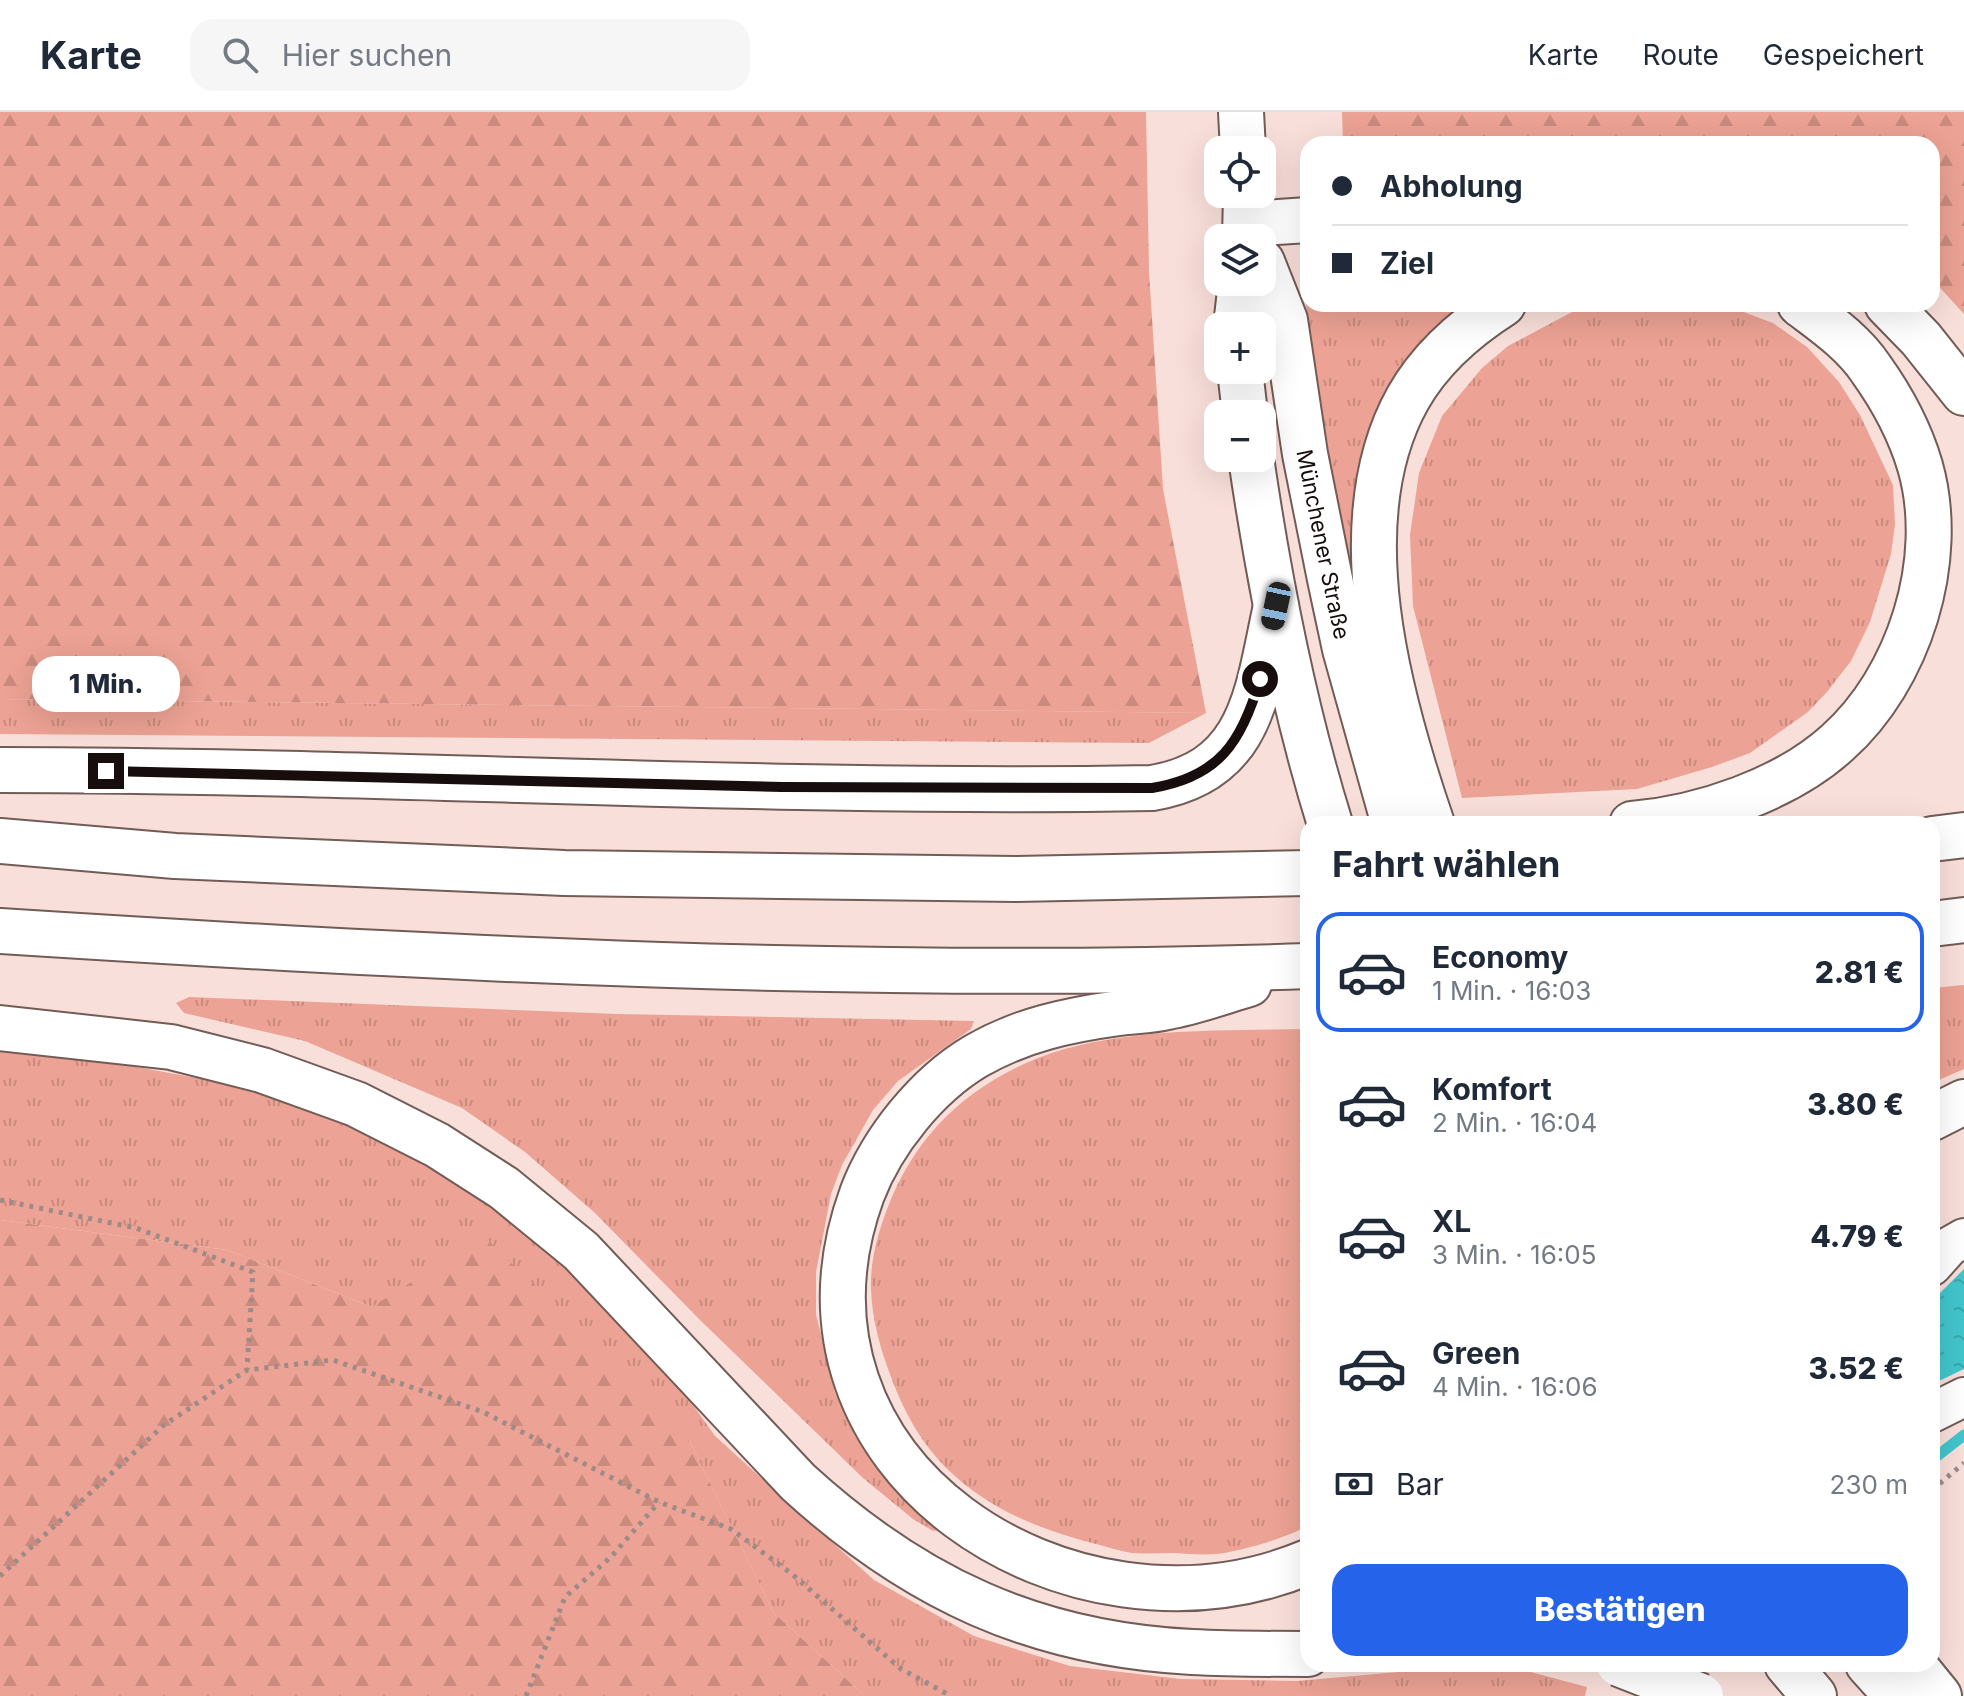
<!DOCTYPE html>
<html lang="de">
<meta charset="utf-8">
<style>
body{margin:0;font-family:Inter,sans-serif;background:#f6f6f7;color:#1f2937;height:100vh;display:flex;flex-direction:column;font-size:30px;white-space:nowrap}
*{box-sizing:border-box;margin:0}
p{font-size:26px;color:#747a83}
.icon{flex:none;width:44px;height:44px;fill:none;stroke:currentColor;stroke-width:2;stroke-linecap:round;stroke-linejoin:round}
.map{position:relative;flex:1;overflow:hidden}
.side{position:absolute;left:1300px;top:704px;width:640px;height:856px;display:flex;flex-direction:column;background:#fff;border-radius:24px;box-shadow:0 8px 32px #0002}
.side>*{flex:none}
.guide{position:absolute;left:1300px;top:24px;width:640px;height:176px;border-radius:24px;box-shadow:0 8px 32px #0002;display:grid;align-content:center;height:176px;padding:0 32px;background:#fff}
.fabs{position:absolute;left:1204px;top:24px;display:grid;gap:16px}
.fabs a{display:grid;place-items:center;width:72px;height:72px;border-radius:16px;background:#fff;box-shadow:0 8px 32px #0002;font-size:40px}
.end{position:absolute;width:36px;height:36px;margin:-18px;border:10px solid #160d0c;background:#fff;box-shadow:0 0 0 4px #fff}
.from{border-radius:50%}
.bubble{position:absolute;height:56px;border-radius:24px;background:#fff;box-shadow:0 8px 32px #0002;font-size:26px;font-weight:800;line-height:56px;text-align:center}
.car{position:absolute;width:24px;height:48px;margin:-24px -12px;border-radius:10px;box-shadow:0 0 6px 2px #0007;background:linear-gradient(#222 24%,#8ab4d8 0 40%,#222 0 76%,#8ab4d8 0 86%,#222 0)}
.guide b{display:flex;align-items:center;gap:28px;height:76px;font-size:30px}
.guide b+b{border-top:2px solid #e0e1e3}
.guide i{width:20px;height:20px;background:#1f2937}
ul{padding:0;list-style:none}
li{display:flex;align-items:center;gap:24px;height:120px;margin:0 16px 12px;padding:0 16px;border:4px solid transparent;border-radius:24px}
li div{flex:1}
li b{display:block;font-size:30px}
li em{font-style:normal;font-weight:800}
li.current{border-color:#2563eb}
li>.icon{width:72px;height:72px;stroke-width:1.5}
h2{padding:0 32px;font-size:36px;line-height:96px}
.pay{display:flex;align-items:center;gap:20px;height:88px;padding:0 32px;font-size:30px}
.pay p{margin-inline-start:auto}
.primary-button{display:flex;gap:16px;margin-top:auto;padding:16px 32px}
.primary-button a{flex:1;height:92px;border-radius:24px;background:#2563eb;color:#fff;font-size:32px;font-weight:800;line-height:92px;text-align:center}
header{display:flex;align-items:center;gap:48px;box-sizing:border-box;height:112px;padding:0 40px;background:#fff;border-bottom:2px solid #e0e1e3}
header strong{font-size:38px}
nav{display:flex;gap:44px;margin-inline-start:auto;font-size:28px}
.search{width:560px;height:72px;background:#f6f6f7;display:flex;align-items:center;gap:20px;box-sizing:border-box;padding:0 28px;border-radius:24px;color:#747a83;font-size:30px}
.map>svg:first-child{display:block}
.grass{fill:url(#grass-tufts)}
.forest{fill:url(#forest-firs)}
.water{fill:url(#water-ripples)}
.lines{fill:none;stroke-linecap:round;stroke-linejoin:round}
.stream{stroke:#42c5cc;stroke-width:11}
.minor-casing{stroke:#725c57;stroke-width:42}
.major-casing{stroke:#725c57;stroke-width:48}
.highway-casing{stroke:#725c57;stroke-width:48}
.path{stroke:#9e8b87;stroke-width:5;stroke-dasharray:4 6;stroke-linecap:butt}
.minor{stroke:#fff;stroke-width:38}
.major{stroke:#fff;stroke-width:44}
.highway{stroke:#fff;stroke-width:44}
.highway-bridge-casing{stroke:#725c57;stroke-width:48;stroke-linecap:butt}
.highway-bridge{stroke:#fff;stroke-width:44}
.route{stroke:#160d0c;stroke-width:10}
.labels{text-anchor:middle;stroke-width:7;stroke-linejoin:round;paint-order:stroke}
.street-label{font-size:22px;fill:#160d0c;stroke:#f9dfda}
</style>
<header>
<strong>Karte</strong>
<div class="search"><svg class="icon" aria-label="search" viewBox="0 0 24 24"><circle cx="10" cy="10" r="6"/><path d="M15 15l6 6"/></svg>Hier suchen</div>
<nav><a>Karte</a><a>Route</a><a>Gespeichert</a></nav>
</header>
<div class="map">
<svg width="1964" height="1584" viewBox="0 0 1964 1584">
<defs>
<pattern id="grass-tufts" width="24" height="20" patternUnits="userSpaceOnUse" patternTransform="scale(2)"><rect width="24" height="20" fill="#eca294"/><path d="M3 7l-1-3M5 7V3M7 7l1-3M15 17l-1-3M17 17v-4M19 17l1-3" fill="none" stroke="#ca8a7e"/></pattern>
<pattern id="forest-firs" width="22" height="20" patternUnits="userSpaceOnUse" patternTransform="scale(2)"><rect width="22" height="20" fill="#eca294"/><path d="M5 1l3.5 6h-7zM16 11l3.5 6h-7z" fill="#ca8a7e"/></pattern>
<pattern id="water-ripples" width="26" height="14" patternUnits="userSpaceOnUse" patternTransform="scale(2)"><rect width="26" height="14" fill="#42c5cc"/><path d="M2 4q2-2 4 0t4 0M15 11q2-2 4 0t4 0" fill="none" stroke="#39a8ae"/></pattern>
</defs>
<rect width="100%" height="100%" fill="#f9dfda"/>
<g class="grass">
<path d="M1308,159V192H1472L1353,455L1343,457L1304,179Z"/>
<path d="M1587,192H1722L1773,211L1807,235L1839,270L1860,303L1893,373L1895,412L1891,442L1870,510L1851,549L1827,580L1808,600L1750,641L1712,655L1637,677L1462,686L1413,494L1410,423L1419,361L1442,304L1482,256L1508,234Z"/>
<path d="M0,587L1206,601L1149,631L0,622Z"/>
<path d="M1964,873V957L1932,971V876Z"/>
<path d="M189,885L618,902L974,909L971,917L898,969L873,998L842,1053L831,1082L816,1160V1202L835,1280L863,1336L936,1413L938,1418L933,1419L913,1407L863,1366L700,1208L595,1101L525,1040L462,996L305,929L184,901L176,891Z"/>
<path d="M1308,917V1413C1291,1425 1238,1440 1216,1442C1203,1443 1188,1442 1174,1441C1160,1441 1145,1442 1132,1441C1120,1439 1108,1435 1096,1432C1045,1419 997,1401 956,1365C925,1338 905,1303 891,1265C880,1236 872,1207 871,1177C870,1151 877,1124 886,1100C914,1025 964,976 1038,946C1118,915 1224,919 1308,917Z"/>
<path d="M0,938L83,945L262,978L299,988L422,1045L566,1146L676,1269L715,1324L874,1468L974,1524L1070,1554L1181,1567L1297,1569L1398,1560L1516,1556L1587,1575L1585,1584H865L773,1500L690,1330L372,1195L227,1138L0,1108Z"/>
</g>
<g class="forest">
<path d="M0,0H1146L1149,160L1163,377L1206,601L0,587Z"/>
<path d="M1342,0H1964V202L1932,167V32H1343Z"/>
<path d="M0,1108L227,1138L372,1195L484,1124L690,1330L773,1500L865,1584H0Z"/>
</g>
<path class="water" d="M1964,1157V1257L1939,1269L1932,1268V1189Z"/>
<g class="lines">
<path class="stream" d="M1932,1348L1964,1323"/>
<g class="minor-casing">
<g id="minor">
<path d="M1932,1154L1950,1134L1964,1126"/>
<path d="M1932,1301L1964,1285"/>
</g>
</g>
<g class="major-casing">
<g id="major">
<path d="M1241,0L1243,38"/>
<path d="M1245,126L1246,82"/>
<path id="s1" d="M1262,150L1285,208L1305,342L1330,467L1345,537L1394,712"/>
<path d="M1236,214L1241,170"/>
<path d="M1240,258L1245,302"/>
<path d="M1251,346C1269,469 1293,593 1330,712"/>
<path d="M1787,1552L1814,1584"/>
<path d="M1868,1552L1897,1584"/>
</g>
</g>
<g class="highway-casing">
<g id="highway">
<path d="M1247,112L1308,108"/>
<path d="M1887,192L1921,227L1964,281"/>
<path d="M0,658C384,658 768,683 1152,676C1254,659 1257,579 1276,494"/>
<path d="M1432,712C1389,587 1339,409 1408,286C1430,247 1467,215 1503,192"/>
<path d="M1632,712C1701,706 1785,678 1837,631C1909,567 1947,448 1920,354C1910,320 1891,285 1871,257C1853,230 1825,211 1800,192"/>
<path d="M1932,727L1964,723"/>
<path d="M0,729L175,744L564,761L1016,767L1308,761"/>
<path d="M1932,812L1964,808"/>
<path d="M0,819C435,847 872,869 1308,854"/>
<path d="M1249,872C1222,880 1195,890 1167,895C1152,899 1135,899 1119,901C1068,908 1021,918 976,944C927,973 882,1029 862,1082C763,1354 1070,1549 1308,1450"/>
<path d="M0,916L171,935L262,958L356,992L437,1033L504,1076L581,1139L798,1370C914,1476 1034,1532 1192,1540C1231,1542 1269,1542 1308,1542"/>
<path d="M1932,1006L1964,990"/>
<path d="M1913,1552L1939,1584"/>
</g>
</g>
<g class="path">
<path d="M0,1088L136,1116L253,1160L247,1258"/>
<path d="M1932,1378L1964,1351"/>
<path d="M0,1464L164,1313L247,1258L333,1248L483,1300L659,1390L731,1417L792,1462L901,1557L951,1584"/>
<path d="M526,1584L565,1485L611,1445L659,1390"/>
</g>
<use href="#minor" class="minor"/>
<use href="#major" class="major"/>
<use href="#highway" class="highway"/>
<g class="highway-bridge-casing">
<path id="highway-bridge" d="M1619,1552L1701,1584"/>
</g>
<use href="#highway-bridge" class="highway-bridge"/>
</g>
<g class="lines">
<path class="route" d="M106,659L782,675L1152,676C1219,665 1242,630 1260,567"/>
</g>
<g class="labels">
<g class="street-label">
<text dy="8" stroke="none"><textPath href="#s1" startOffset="290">Münchener Straße</textPath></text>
</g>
</g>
</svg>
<div class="fabs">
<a><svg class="icon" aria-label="locate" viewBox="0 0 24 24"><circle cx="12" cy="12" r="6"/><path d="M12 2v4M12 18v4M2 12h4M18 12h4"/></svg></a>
<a><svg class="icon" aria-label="layers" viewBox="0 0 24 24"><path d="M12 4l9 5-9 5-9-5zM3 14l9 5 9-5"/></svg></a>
<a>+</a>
<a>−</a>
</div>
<i class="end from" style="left:1260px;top:567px"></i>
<i class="end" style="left:106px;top:659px"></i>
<div class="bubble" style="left:32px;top:544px;width:148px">1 Min.</div>
<i class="car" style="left:1276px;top:494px;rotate:192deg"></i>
<div class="guide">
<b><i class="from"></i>Abholung</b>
<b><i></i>Ziel</b>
</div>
<section class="side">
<h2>Fahrt wählen</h2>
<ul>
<li class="current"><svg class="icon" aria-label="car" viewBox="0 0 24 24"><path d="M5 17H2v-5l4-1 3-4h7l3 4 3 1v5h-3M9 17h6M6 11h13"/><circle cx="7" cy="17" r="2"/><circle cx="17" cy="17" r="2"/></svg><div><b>Economy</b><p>1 Min. · 16:03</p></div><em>2.81 €</em></li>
<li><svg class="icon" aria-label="car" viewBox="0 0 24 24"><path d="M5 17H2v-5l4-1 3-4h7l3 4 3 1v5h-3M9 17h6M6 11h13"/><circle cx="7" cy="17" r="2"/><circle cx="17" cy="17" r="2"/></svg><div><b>Komfort</b><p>2 Min. · 16:04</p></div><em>3.80 €</em></li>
<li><svg class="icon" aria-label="car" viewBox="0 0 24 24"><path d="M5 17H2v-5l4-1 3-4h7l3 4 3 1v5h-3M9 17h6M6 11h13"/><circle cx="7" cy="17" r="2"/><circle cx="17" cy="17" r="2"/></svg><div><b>XL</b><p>3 Min. · 16:05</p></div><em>4.79 €</em></li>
<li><svg class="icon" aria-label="car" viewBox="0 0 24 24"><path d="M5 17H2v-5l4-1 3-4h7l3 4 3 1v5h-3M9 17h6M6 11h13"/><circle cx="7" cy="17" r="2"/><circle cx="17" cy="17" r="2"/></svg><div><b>Green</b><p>4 Min. · 16:06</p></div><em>3.52 €</em></li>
</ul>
<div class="pay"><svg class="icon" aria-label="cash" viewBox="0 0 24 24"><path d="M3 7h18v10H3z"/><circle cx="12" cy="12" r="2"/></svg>Bar<p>230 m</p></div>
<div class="primary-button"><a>Bestätigen</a></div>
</section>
</div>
